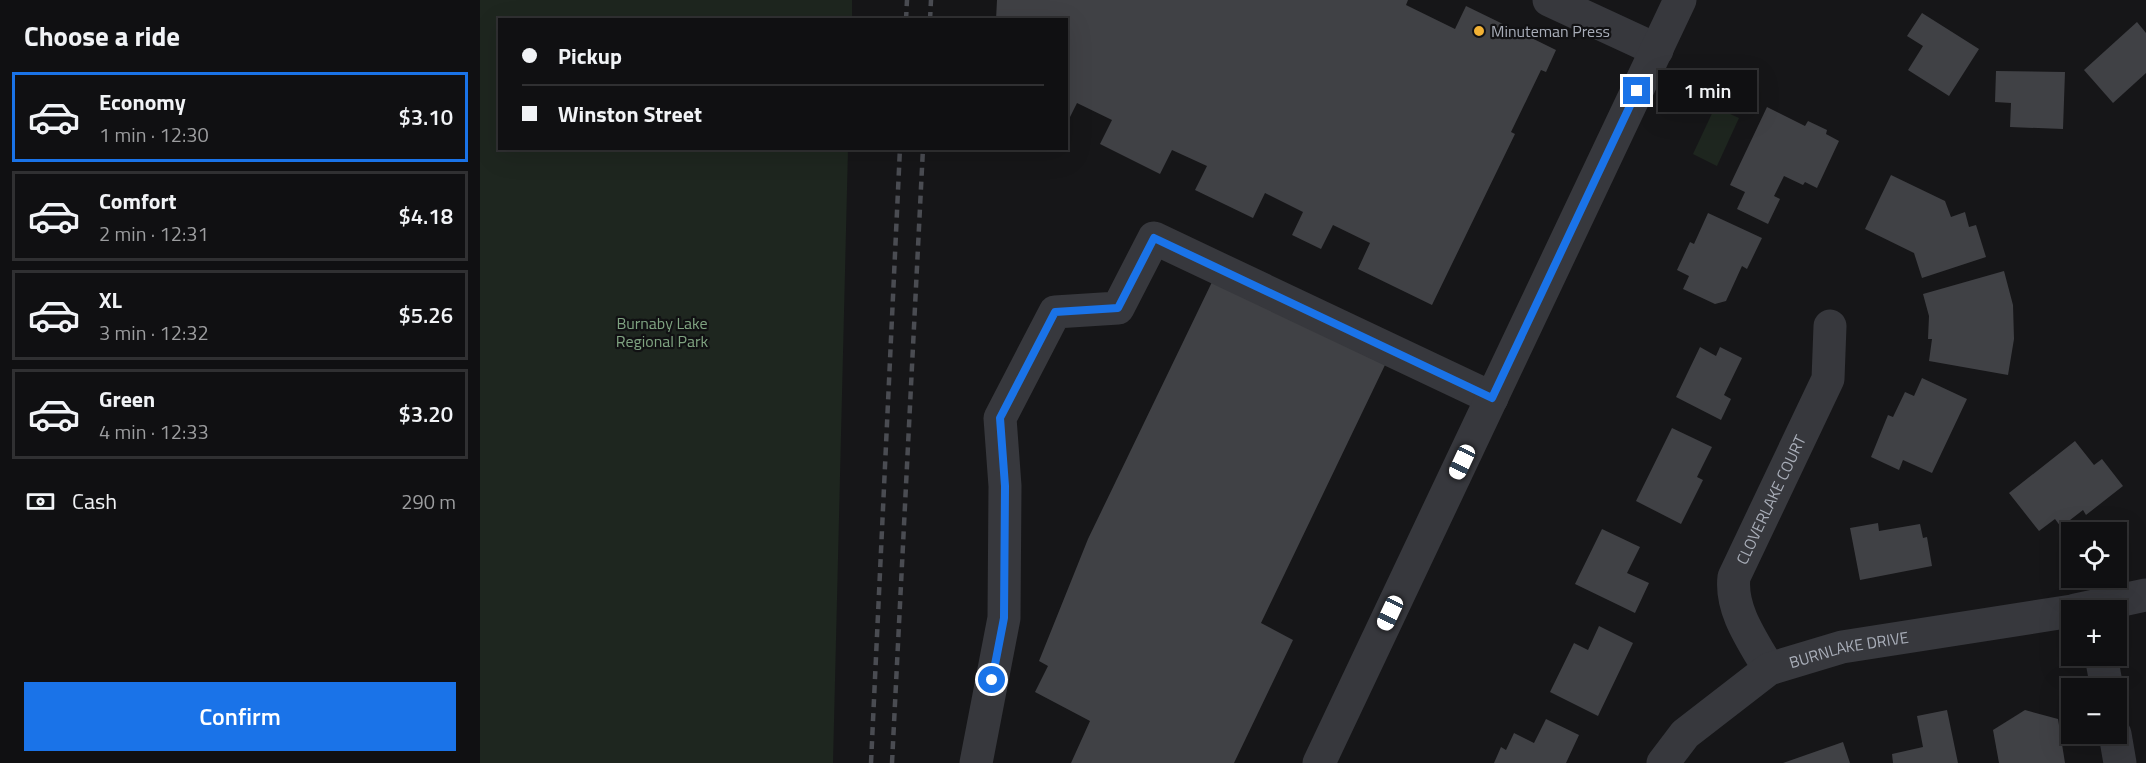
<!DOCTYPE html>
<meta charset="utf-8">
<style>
body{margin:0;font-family:"Titillium Web",sans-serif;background:#1e1e20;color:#f1f3f6;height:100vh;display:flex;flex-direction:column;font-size:22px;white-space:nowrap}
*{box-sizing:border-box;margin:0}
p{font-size:20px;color:#9c9d9f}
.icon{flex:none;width:33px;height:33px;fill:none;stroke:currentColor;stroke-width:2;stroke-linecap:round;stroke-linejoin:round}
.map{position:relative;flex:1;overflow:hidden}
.panel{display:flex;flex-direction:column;background:#101012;width:480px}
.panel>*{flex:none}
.hud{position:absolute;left:18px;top:18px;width:570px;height:132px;border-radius:0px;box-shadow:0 6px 24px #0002,0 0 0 2px #303032;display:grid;align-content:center;height:132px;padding:0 24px;background:#101012}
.fabs{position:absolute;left:1581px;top:522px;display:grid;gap:12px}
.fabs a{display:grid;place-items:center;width:66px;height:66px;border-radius:0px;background:#101012;box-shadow:0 6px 24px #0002,0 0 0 2px #303032;font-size:30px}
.end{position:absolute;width:27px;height:27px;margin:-14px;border:8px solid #1a73e8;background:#fff;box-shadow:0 0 0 3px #fff}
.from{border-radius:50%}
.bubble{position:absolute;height:42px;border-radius:0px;background:#101012;box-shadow:0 6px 24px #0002,0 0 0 2px #303032;font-size:20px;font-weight:600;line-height:42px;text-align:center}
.car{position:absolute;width:18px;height:36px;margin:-18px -9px;border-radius:8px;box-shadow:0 0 4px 2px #0007;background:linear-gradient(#fff 24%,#345 0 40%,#fff 0 76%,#345 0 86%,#fff 0)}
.hud b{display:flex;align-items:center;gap:21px;height:57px;font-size:22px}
.hud b+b{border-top:2px solid #303032}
.hud i{width:15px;height:15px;background:#f1f3f6}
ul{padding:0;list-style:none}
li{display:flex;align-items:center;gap:18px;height:90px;margin:0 12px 9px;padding:0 12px;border:3px solid #303032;border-radius:0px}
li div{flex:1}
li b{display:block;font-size:22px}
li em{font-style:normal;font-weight:600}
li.on{border-color:#1a73e8}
li>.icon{width:54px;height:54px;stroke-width:1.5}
h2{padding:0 24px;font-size:27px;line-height:72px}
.pay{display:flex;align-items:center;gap:15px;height:66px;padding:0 24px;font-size:22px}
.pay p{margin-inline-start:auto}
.button{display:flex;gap:12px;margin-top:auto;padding:12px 24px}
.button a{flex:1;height:69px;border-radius:0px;background:#1a73e8;color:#fff;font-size:24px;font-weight:600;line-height:69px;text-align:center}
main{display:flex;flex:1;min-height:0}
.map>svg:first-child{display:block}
.green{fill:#1e261f}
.building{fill:#404145}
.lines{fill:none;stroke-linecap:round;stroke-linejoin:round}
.minor{stroke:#37383d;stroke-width:33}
.rail{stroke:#4a4c52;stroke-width:4.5;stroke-dasharray:8 6;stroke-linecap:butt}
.route{stroke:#1a73e8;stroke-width:8}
.poi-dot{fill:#f2b134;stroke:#111113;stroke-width:2}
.labels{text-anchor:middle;stroke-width:4.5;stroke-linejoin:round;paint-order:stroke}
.poi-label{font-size:16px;fill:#a8adb8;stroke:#111113;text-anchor:start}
.park-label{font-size:16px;fill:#7fa381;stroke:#111113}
.street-label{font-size:16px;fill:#a8adb8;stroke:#111113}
</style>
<main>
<section class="panel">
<h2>Choose a ride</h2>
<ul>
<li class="on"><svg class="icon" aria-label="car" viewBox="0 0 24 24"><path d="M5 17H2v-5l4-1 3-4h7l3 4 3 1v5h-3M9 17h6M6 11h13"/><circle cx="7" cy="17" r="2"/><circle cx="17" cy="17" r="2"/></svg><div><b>Economy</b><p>1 min · 12:30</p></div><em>$3.10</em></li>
<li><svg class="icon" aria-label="car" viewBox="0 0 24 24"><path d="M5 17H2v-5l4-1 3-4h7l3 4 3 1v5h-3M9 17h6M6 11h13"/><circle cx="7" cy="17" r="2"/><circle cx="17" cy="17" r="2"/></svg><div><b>Comfort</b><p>2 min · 12:31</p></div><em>$4.18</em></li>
<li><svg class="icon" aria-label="car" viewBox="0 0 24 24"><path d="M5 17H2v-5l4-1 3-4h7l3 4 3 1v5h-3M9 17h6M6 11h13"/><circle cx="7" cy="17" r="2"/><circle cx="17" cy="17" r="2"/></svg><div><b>XL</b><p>3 min · 12:32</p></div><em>$5.26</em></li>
<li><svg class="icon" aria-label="car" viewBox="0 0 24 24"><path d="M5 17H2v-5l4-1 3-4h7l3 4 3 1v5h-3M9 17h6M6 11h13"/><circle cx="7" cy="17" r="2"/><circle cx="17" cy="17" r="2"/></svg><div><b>Green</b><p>4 min · 12:33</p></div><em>$3.20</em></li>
</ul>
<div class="pay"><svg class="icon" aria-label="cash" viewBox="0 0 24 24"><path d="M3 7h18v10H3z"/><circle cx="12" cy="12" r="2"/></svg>Cash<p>290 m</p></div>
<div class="button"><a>Confirm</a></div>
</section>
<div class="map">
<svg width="1666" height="763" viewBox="0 0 1666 763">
<rect width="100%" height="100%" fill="#161618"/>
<g class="green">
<path d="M0,0H372V19L20,20V148L368,149L353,763H0Z"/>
<path d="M1235,107L1259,118L1237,166L1213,154Z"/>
</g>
<g class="building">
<path d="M517,0H928L926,5L975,29L986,6L1076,50L1066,72L1061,70L1031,132L1035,134L952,305L878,269L890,243L853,225L841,249L812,235L823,212L785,193L773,218L715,190L727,166L692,150L680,174L620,144L632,120L597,103L586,125V20H516Z"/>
<path d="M1442,13L1499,49L1469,96L1428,70L1443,46L1427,36Z"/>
<path d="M1657,22L1666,33V73L1633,103L1604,70Z"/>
<path d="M1516,71L1585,72L1583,129L1530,127L1531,103L1515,102Z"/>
<path d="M1287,107L1325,126L1328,121L1347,130L1346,134L1359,141L1337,188L1325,182L1323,185L1304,176L1294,196L1300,199L1288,224L1257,209L1265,192L1250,185Z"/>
<path d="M1411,175L1465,201L1471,217L1485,212L1489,227L1496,225L1506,257L1442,278L1434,253L1385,229Z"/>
<path d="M1228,213L1282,238L1267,269L1262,266L1246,301L1235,304L1203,289L1209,276L1197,270L1210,242L1214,244Z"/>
<path d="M1524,271L1533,305L1534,339L1528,375L1449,361L1452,339H1448L1449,316L1443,294Z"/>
<path d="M732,282L905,365L781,623L813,640L754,763H591L610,721L555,692L568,666L559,661L608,539Z"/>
<path d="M1220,347L1236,356L1240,347L1262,358L1244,395L1251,399L1241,420L1196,397Z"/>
<path d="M1442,378L1487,399L1452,473L1423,460L1419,470L1391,457L1408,415L1413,417L1425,392L1434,396Z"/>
<path d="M1192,428L1232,447L1217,477L1223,480L1201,524L1156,501Z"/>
<path d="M1595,441L1614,465L1622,459L1643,486L1606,515L1603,510L1581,527L1575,519L1559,531L1529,493Z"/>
<path d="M1398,523L1399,531L1440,524L1443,538L1447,537L1452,566L1380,580L1370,528Z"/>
<path d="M1122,529L1160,547L1147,573L1169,583L1155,613L1095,584Z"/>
<path d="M1119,626L1153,643L1118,716L1070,692L1094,643L1108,650Z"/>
<path d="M1467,710L1478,763H1413L1412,754L1443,747L1437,716Z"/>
<path d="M1545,710L1578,719L1585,763H1519L1513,730Z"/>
<path d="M1066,719L1099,735L1086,763H1014L1021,747L1026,750L1034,733L1054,743Z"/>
<path d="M1363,742L1370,763H1303Z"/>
</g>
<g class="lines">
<g class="minor">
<path d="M1069,0L1177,50"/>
<path d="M1596,610L1666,595"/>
<path d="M1621,656L1627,688"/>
<path id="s1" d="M1289,669C1273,641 1250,610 1254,577L1348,379L1350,326"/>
<path d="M1635,734L1640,763"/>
<path d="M496,763L524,618L525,486L520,418L575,312L638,308L674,238L1012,398"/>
<path d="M839,763L1200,0"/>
<path id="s2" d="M1183,763L1205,734L1289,669L1362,647L1592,611"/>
</g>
<g class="rail">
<path d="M426,20L427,0"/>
<path d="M450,20L451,0"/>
<path d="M391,763L420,148"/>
<path d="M412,763L443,148"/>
</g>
</g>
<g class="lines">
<path class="route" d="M512,680L524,618L525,486L520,418L575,312L638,308L674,238L1012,398L1157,91"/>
</g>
<circle class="poi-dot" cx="999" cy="31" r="6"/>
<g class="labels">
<g class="poi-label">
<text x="1011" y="37">Minuteman Press</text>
</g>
<g class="park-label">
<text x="182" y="329">Burnaby Lake<tspan x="182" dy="18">Regional Park</tspan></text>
</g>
<g class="street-label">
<text dy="6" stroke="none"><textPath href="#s1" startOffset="186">CLOVERLAKE COURT</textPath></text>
<text dy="6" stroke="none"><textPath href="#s2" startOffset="225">BURNLAKE DRIVE</textPath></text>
</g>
</g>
</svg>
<div class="fabs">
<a><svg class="icon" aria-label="locate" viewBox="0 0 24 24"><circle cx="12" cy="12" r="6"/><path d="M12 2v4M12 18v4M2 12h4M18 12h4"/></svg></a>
<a>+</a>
<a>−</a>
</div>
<i class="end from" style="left:512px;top:680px"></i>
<i class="end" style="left:1157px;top:91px"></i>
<div class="bubble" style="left:1178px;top:70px;width:99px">1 min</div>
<i class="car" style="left:982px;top:462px;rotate:205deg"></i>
<i class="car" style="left:910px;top:613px;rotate:205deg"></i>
<div class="hud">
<b><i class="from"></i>Pickup</b>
<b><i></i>Winston Street</b>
</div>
</div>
</main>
